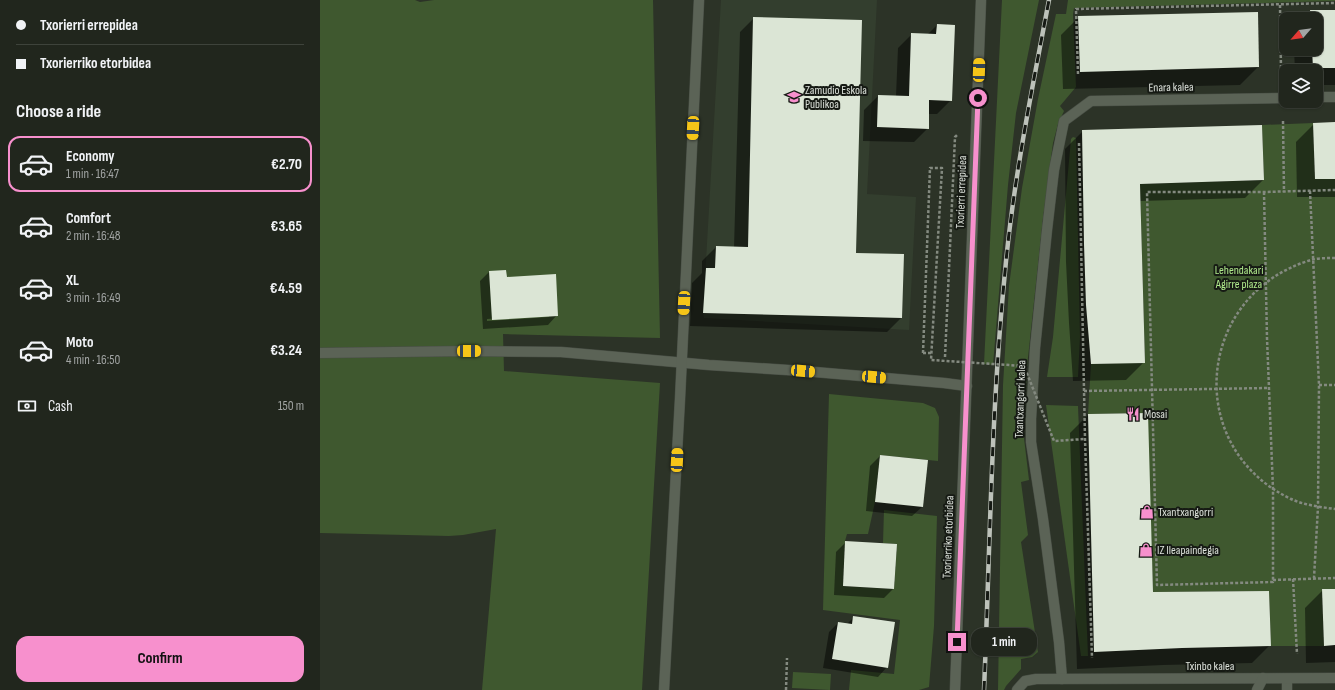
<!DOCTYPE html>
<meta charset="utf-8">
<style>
body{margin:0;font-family:"Sofia Sans Condensed",sans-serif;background:#292e26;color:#f1f3f6;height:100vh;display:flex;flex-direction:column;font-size:15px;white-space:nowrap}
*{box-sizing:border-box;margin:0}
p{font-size:13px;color:#a2a5a4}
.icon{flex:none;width:22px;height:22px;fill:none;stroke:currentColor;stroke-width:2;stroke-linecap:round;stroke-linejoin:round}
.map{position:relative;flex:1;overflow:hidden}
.side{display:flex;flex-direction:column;background:#21261d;width:320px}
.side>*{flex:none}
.banner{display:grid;align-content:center;height:88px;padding:0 16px;background:#21261d}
.needle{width:26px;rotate:242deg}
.buttons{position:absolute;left:959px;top:12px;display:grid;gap:8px}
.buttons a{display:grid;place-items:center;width:44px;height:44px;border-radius:8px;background:#21261d;box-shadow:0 1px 3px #0004,0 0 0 1px #3e433b;font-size:20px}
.end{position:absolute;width:18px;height:18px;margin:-9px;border:5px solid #f790cd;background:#111;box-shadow:0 0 0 2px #111}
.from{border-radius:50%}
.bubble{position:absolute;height:28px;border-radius:12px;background:#21261d;box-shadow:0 1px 3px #0004,0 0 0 1px #3e433b;font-size:13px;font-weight:700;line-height:28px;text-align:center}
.car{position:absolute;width:12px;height:24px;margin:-12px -6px;border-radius:5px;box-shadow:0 0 3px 1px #0007;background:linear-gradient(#f5c518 24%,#345 0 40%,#f5c518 0 76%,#345 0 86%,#f5c518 0)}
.banner b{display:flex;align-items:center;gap:14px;height:38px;font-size:15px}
.banner b+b{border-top:1px solid #3e433b}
.banner i{width:10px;height:10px;background:#f1f3f6}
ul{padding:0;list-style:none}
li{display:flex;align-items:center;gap:12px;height:56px;margin:0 8px 6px;padding:0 8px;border:2px solid transparent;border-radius:12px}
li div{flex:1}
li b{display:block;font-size:15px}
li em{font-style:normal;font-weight:700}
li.selected{border-color:#f790cd}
li>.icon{width:36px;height:36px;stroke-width:1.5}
h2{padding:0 16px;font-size:18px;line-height:48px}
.pay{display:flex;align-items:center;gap:10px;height:44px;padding:0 16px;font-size:15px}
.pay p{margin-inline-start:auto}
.action{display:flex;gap:8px;margin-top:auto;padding:8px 16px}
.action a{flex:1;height:46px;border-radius:12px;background:#f790cd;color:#111;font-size:16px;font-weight:700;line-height:46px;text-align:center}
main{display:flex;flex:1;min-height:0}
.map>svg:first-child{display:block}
.built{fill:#333e2e}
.green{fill:#3f582f}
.shadow{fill:#0007;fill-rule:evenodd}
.building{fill:#dbe5d5}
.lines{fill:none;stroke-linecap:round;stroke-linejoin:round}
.minor-casing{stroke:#484e45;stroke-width:11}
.path{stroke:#848a80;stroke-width:2.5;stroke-dasharray:3 2;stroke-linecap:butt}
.minor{stroke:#5b6356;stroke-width:10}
.rail-casing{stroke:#bdc2ba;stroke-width:4.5}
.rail{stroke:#161a14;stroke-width:3;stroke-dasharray:9;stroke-linecap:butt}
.path-bridge{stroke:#848a80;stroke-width:2.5;stroke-dasharray:3 2;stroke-linecap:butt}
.route{stroke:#f790cd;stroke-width:5}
.labels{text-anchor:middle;stroke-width:4;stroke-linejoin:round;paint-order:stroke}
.street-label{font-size:12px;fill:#dce1da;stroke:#161a14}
.poi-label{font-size:12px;fill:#dce1da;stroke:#161a14;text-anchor:start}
.park-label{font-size:12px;fill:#b0ea8c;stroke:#161a14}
</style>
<main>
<section class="side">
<div class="banner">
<b><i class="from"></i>Txorierri errepidea</b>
<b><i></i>Txorierriko etorbidea</b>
</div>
<h2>Choose a ride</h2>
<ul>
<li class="selected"><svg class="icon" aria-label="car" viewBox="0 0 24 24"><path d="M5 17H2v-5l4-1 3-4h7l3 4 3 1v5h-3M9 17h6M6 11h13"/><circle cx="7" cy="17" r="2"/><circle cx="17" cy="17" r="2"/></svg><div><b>Economy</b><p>1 min · 16:47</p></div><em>€2.70</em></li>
<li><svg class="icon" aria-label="car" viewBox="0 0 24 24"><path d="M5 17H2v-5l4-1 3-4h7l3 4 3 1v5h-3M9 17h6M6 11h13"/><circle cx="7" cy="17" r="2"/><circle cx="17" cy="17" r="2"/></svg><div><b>Comfort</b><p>2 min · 16:48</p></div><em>€3.65</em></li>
<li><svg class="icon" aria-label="car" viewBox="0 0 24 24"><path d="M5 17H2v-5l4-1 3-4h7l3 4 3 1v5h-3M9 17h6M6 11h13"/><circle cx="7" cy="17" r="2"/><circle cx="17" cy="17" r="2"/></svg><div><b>XL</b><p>3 min · 16:49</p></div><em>€4.59</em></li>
<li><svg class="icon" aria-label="car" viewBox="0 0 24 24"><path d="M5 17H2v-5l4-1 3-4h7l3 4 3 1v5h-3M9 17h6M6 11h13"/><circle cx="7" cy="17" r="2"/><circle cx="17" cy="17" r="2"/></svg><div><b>Moto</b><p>4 min · 16:50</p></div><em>€3.24</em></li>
</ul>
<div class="pay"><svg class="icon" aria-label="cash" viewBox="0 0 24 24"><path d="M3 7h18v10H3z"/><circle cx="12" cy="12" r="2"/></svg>Cash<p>150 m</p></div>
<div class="action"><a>Confirm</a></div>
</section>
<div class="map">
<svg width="1015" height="690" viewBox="0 0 1015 690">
<rect width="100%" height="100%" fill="#2c3327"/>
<path class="built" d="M401,0H557L547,194L596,197L589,330L384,318L383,313Z"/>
<g class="green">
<path d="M0,0H95L100,2L114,0H333L340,338L183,334L184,371L340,383L322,690H162L176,529L143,535L129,536L0,533Z"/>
<path d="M682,0H719L696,113L688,185L673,365L664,364Z"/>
<path d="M748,0H1015V1L754,8L753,14L756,87L740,106L744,111L738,124L733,143L723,218L707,367L704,438L709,480L701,482L708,535L701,542L718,652L712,657L701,659V669L686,686L684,690H678L683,385L689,286L702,188L718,99L736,14H746Z"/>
<path d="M993,123L995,179H1015V589H1002L1004,646H951L949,591L833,592L827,413L768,414L771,364L825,362L820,184L944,180L942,125Z"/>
<path d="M753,137L756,138L760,337L758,377H727L733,337L751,139Z"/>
<path d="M509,394L603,403L615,408L619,417L618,461L560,455L555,502L548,534H527L525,541L523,586L574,589L577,544L563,543L564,510L617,516L614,626L609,687L599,690H529L531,670L574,674L580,620L503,610Z"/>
<path d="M726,405L758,406L768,656H761Z"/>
<path d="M473,672L511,674L510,690L472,688Z"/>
</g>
<g class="shadow">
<path d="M991,11H1015V85H996V71H975L974,49H996V19H983Z"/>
<path d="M759,17L938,67L920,85L743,89L741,35Z"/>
<path d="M434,18L535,254L581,318L567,332L370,326L372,283L382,273V261L396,247L414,248L420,32Z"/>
<path d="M617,25L631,100L617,114H608V128L594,142L543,141L544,110L558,96H576L578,48L592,34L607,35Z"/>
<path d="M994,124H1015V197H977L976,142Z"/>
<path d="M763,131L943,180L925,198L820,201L824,362L806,380L753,381L749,323L746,262L745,149Z"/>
<path d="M169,272L186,278L237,315L228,325L163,329L160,281ZM229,315V317L167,321V319Z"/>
<path d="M827,414L832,593L950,645L932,663L843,665L757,669L750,433L768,415Z"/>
<path d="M560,456L602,507L592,516L546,511L550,466Z"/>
<path d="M526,542L573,589L564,598L514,595L516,552Z"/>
<path d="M1003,590H1015V662L986,663L985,608Z"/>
<path d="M534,617L567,667L558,677L503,668L509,632L518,623L527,624Z"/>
</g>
<g class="building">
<path d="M990,10H1015V68H993L992,49H996V19H991Z"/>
<path d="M938,12L939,67L760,72L758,16Z"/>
<path d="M433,17L542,20L536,253L584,254L582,318L383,313L386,268H395L396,246L428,247Z"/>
<path d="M617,24L635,25L632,101L609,100V129L557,127L558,95L589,96L591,33L616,34Z"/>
<path d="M1015,122V179H995L993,123Z"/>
<path d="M942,125L944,180L820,184L825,363L771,364L766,305L764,244L762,130Z"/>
<path d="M186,270L187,277L236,274L238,316L172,320L169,271Z"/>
<path d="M828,413L833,592L949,591L951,646L862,648L774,652L768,414Z"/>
<path d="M560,455L608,460L603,507L555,502Z"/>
<path d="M525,541L577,544L574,589L523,586Z"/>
<path d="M1002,589H1015V645L1004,646Z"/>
<path d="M533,616L575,622L568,668L512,659L518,622L532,624Z"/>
</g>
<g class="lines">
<g class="minor-casing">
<g id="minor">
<path d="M996,97H1015"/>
<path d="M0,353L149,351L241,352L389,365L483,371L624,383L647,386"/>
<path d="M742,679L739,642L723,519L711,442V419L715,348L727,230L734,170L744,121L771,101L966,98"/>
<path d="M967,679V690"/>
<path d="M344,690L360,399L379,0"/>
<path d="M635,690L661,0"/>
<path d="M697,690L705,681L716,679L1015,678"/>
<path d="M937,690L943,678"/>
</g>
</g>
<g class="path">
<path d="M960,5L961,70"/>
<path d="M758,74L756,9L1015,3"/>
<path d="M963,121L964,192"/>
<path d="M759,143L765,439L772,658"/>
<path d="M990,191L999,385L998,507L994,578"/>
<path d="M944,192L947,338L953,489V582L837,585L827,192H944L1015,190"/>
<path d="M1015,258C1007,258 998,258 991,260C876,294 862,447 971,499C984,505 1000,507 1015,509"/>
<path d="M603,353H611"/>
<path d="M625,357L635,137L637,135"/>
<path d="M999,385H1015"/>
<path d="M764,391L949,388"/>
<path d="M973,579L977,654"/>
<path d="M953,580L1015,578"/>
<path d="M466,690L467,658"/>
</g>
<use href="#minor" class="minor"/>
<g class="rail-casing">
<path id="rail" d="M664,690C670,551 671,411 685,272C693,182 712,89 729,0"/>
</g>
<use href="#rail" class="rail"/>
<path class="path-bridge" d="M603,353L610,168H622L611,360L704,366L734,441L765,439"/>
</g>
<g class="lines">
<path class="route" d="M637,642L658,98"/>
</g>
<defs>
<g id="school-bare" transform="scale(1.08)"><path d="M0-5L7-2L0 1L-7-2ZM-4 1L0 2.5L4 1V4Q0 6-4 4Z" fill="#f790cd" stroke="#161a14" stroke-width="2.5" paint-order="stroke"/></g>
<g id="restaurant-bare" transform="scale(1.08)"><path d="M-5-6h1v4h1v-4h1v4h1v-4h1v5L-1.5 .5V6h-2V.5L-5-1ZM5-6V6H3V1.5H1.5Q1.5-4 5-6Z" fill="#f790cd" stroke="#161a14" stroke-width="2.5" paint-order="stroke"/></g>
<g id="shop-bare" transform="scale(1.08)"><path d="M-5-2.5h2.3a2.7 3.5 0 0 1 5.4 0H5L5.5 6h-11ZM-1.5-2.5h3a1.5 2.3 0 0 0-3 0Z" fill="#f790cd" stroke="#161a14" stroke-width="2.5" paint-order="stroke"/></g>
</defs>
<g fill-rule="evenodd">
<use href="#school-bare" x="474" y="97"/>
<use href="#restaurant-bare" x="813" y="414"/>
<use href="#shop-bare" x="827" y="512"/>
<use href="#shop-bare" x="826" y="550"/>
</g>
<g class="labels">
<g class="street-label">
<text transform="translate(851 87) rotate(-1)" y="4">Enara kalea</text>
<text transform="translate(641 192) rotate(-88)" y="4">Txorierri errepidea</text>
<text transform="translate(700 399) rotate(-88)" y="4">Txantxangorri kalea</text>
<text transform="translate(628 537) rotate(-88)" y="4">Txorierriko etorbidea</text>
<text x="890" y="670">Txinbo kalea</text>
</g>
<g class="poi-label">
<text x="485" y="94">Zamudio Eskola<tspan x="485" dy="14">Publikoa</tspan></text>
<text x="824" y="418">Mosai</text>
<text x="838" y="516">Txantxangorri</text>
<text x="837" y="554">IZ Ileapaindegia</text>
</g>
<g class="park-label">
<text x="919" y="274">Lehendakari<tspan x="919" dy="14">Agirre plaza</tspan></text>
</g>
</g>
</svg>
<div class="buttons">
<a><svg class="needle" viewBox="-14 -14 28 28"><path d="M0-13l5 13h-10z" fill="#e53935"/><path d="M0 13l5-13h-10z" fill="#a2a5a4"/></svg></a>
<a><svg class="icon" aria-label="layers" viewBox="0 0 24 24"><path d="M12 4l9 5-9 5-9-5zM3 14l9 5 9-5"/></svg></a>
</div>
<i class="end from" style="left:658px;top:98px"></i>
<i class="end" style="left:637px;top:642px"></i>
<div class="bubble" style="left:651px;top:628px;width:66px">1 min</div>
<i class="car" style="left:659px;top:70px;rotate:2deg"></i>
<i class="car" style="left:373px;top:128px;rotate:183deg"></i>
<i class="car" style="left:364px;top:303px;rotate:183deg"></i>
<i class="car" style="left:149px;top:351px;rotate:90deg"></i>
<i class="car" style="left:483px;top:371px;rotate:95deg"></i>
<i class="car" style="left:554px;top:377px;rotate:95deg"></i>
<i class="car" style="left:357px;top:460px;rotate:3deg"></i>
</div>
</main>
